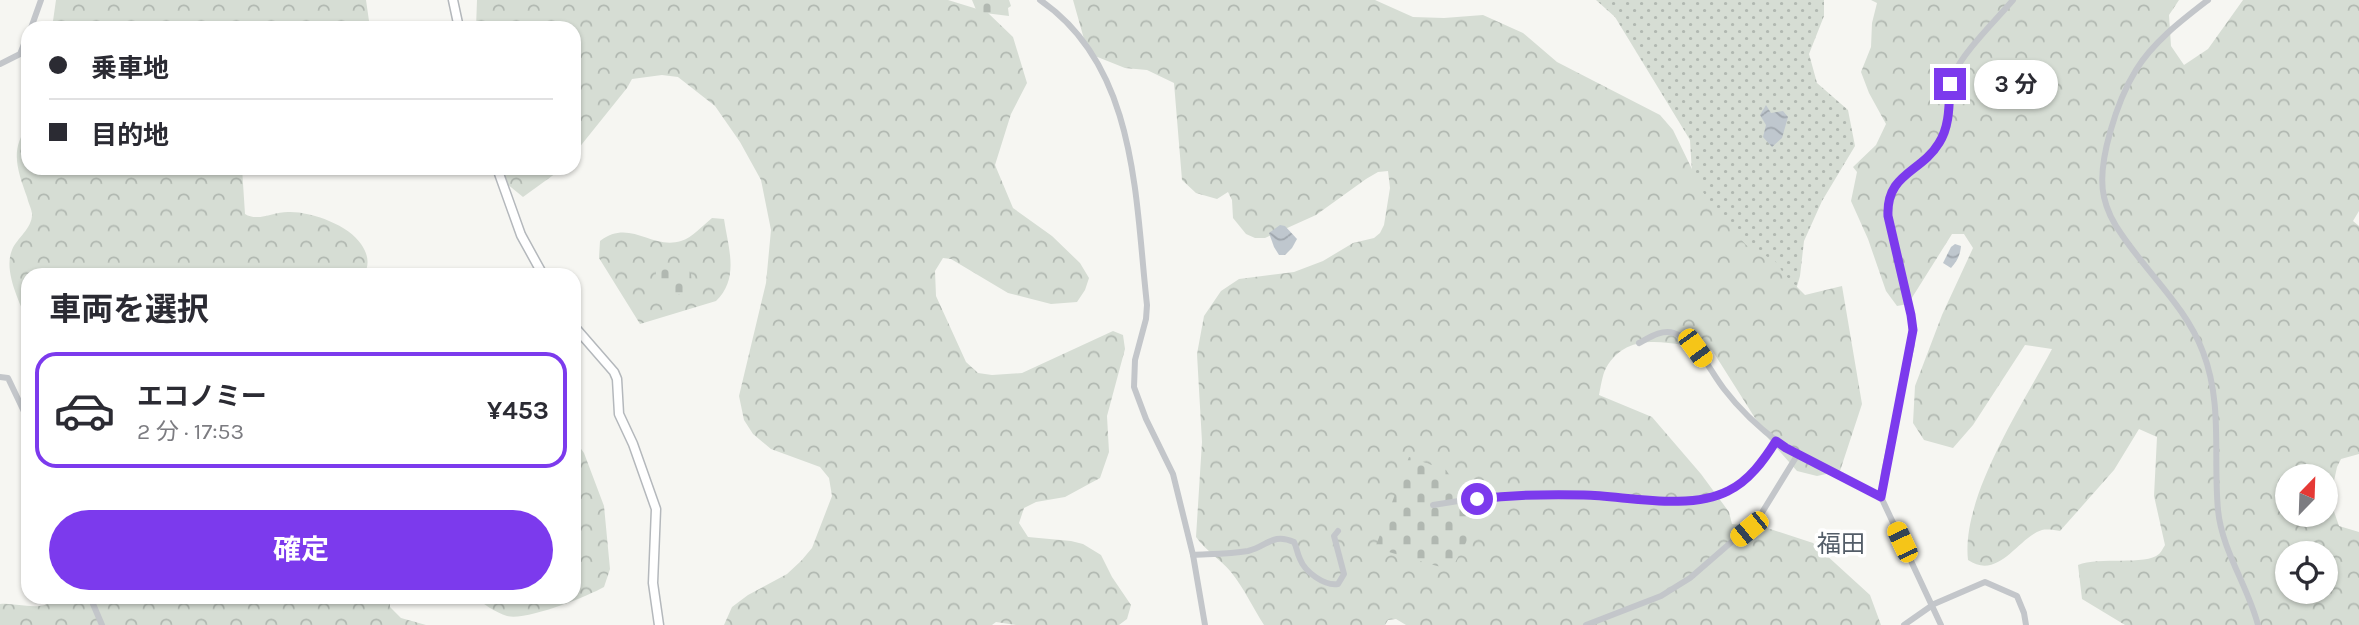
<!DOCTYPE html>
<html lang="ja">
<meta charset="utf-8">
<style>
body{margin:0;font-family:Karla,"Noto Sans JP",sans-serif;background:#f2f2f3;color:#2b2b33;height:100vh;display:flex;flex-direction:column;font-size:26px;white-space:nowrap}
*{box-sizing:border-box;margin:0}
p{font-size:23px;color:#7c7c81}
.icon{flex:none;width:38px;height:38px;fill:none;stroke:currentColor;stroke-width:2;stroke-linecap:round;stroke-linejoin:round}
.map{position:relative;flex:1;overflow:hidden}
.side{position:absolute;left:21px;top:268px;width:560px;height:336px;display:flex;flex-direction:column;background:#fff;border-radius:21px;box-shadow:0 2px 5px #0004}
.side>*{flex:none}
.banner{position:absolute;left:21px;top:21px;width:560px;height:154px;border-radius:21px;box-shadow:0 2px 5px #0004;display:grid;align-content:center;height:154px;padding:0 28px;background:#fff}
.needle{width:46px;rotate:23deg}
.tools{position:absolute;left:2275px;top:464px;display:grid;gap:14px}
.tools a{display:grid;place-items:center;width:63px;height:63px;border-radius:50%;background:#fff;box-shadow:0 2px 5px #0004;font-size:35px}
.end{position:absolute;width:32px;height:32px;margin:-16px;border:9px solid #7c3aed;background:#fff;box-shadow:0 0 0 4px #fff}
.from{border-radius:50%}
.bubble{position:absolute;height:49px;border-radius:24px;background:#fff;box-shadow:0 2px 5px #0004;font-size:23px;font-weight:700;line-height:49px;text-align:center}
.car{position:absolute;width:21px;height:42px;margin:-21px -10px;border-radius:9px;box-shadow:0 0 5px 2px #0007;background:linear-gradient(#f5c518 24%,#345 0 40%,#f5c518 0 76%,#345 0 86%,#f5c518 0)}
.banner b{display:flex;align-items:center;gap:24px;height:66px;font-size:26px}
.banner b+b{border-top:2px solid #e1e1e2}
.banner i{width:18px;height:18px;background:#2b2b33}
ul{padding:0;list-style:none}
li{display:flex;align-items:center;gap:21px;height:116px;margin:0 14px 10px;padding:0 14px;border:4px solid #e1e1e2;border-radius:21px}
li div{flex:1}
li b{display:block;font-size:26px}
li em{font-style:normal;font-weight:700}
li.current{border-color:#7c3aed}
li>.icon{width:63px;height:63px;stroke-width:1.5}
h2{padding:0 28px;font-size:32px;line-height:84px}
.button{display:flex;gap:14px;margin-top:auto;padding:14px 28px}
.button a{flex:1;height:80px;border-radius:42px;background:#7c3aed;color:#fff;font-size:28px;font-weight:700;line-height:80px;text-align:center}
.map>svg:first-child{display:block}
.grass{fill:url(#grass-dots)}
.forest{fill:url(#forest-crowns);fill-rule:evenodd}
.cemetery{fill:url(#cemetery-stones)}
.water{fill:url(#water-waves)}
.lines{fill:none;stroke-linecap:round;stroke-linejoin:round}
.major-casing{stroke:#b4b8bc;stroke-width:11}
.minor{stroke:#c3c6ca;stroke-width:6}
.major{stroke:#fff;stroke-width:8}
.route{stroke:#7c3aed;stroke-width:9}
.labels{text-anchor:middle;stroke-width:7;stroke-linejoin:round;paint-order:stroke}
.quarter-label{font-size:24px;fill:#535d68;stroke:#fff}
</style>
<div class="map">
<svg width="2359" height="625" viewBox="0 0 2359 625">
<defs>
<pattern id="grass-dots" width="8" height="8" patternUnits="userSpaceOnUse" patternTransform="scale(1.75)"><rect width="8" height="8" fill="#d6ddd4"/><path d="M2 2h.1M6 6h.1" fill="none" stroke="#b1b8b1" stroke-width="1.8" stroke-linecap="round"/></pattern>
<pattern id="forest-crowns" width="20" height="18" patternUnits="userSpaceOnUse" patternTransform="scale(1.75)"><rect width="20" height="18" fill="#d6ddd4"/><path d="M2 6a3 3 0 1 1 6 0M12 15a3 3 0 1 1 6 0" fill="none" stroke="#b1b8b1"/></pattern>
<pattern id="cemetery-stones" width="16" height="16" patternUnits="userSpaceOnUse" patternTransform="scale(1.75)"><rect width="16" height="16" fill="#d6ddd4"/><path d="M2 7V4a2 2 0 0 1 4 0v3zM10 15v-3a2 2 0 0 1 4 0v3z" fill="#b1b8b1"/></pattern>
<pattern id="water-waves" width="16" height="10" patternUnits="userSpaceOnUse" patternTransform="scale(1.75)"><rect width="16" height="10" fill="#bfc7ce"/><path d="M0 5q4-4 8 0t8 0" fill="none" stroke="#9fa6ad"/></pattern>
</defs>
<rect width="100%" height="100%" fill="#f6f6f2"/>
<path class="grass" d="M1596,0H1824V16L1809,54L1817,83L1848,110L1855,146L1822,201L1804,241L1800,276L1791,307L1696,239L1690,140L1615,17Z"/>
<g class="forest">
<path d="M56,0H366L370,28H52Z"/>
<path d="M477,0H948L987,12L1013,37L1027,83L1011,114L995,165L1013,208L1052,236L1080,263L1089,278L1085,290L1077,302L1051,304L1008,293L951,259L943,258L935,271L936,296L966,362L978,373L992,375L1022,373L1113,331L1123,335L1125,349L1107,416L1109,452L1100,478L1065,497L1036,502L1024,508L1019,523L1028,537L1071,541L1083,544L1101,555L1112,577L1131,605L1127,619L1119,625H1016L996,622L992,625H724L732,607L748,595L787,574L801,561L812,548L832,496L829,478L820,467L771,449L753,434L744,420L739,396L766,283L771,230L761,180L740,142L715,106L678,77L662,75L632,79L627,88L574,154V28H476Z"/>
<path d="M1073,0H1375L1413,17L1444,18L1483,15L1523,33L1557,62L1660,115L1673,130L1707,200L1746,245L1775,261L1784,274L1805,295L1842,286L1862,404L1840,471L1817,476L1797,471L1767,437L1712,350C1674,345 1629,328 1606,368C1602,376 1601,386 1599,395L1652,417L1701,474L1729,512L1732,524L1767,528L1813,543L1870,595L1881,625H1406L1396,619L1388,620L1385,625H1264C1253,608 1244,588 1231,572C1220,559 1206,551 1196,537L1202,442L1197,354L1204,316L1221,291L1239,279L1294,272L1323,261L1353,243L1374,238L1380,233L1384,225L1390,188L1388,171L1378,172L1366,179L1316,215L1265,238H1255L1246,234L1233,218L1232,200L1228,192L1217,199L1196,193L1182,180L1174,83L1147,70L1125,68L1095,56L1084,39Z"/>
<path d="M1871,0H2179L2169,15L2171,46L2184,65L2208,49L2243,0H2359V211L2353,221L2359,226V454L2341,459L2337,467L2330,500L2339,526L2359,532V625H2125L2082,599L2078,565C2099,556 2146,566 2159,554C2160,554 2165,545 2165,545L2154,496L2157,437L2139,429L2114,470L2060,531C2055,530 2047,529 2042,530C2018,537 1999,581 1968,560C1961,497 2022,406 2052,349L2025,345L1973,425L1953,448L1924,440L1913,423L1915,386L1942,315L1973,248L1964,234H1952L1908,304L1897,306L1886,291L1868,239L1851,201L1857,172L1853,167L1876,145L1886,124L1869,93L1861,72L1871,47L1872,23L1877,3ZM2287,476H2326V514H2287ZM2287,553H2326V592H2287Z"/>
<path d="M28,126V168H242L245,214C258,222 273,212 288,212C310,211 349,225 361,244C368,254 370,264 364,275H28V323C20,303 3,271 12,250C17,238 33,228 32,213C31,208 28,202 27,197C18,171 9,150 28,126Z"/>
<path d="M494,168H563L523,197L496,175Z"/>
<path d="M712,218L724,219C728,247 740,278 716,301L640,324L599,258L600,241C630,218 651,250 681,241C692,238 703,225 712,218Z"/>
<path d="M574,439L584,453L604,506L610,569L604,587C586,597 526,621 507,616C496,613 483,603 473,597H574Z"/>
<path d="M57,597H390V607L401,618L426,625H0V604C18,602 43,614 57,597Z"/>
</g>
<g class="cemetery">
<path d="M972,0H1009L1011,6L1008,8L1009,16L977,12Z"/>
<path d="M686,265L691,274L692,286L682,294L663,296L656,291V268Z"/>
<path d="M1409,457L1446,470L1473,511L1471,533L1451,570L1375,548Z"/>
</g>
<g class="water">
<path d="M1766,105L1771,113L1783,111L1788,117L1782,138L1772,147L1763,137L1766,125L1760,115Z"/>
<path d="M1280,225L1285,226L1297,239L1292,248L1285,255H1279L1274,247L1269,233Z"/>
<path d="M1955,244L1961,246C1960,256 1957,261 1951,268L1943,263L1951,247Z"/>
</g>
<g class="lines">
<g class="major-casing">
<g id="major">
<path d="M453,0L459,28"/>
<path d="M497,168L521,235L543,275"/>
<path d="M574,326L614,372L617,379L619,414L633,444L656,509L653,583L659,625"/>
</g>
</g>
<g class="minor">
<path d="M1040,0C1138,67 1135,199 1147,305L1146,319L1135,360L1134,387L1146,419L1173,474L1193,555L1205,625"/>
<path d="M2208,0C2182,20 2153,42 2136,70C2118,99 2096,163 2104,197C2107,211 2114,224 2122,235C2149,275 2186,307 2203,352C2223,404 2213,457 2218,510C2222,551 2248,586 2258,625"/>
<path d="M31,28L41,0"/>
<path d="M0,64L20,54L28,34"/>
<path d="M1639,343C1650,337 1662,329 1674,333C1698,341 1709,370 1724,389C1740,410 1764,432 1786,448L1881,497"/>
<path d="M0,377L8,378L28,420"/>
<path d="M1433,505C1483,496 1533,493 1584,495C1626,496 1689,511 1728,492C1749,481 1764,460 1776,441"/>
<path d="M1193,555C1211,554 1230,554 1248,551C1267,547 1272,532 1294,542C1297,548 1297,553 1300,559C1305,572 1324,586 1338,584L1344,574L1334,536L1338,531"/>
<path d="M90,597L102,625"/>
<path d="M1586,625L1661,596L1690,578L1758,519L1798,454"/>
<path d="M1904,625L1934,604L1985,582L2017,596L2024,613L2026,625"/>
<path d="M1941,625L1881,497L1884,472L1912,344L1911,315L1888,216C1886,174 1920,174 1939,145C1952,124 1944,99 1953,76C1962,53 1996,20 2013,0"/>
</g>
<use href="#major" class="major"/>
</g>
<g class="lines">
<path class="route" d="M1477,499C1512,495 1549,494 1584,495C1627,496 1689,511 1728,491C1749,481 1764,460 1776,441L1786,448L1881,497L1913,330L1911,315L1888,216C1886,173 1921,173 1939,143C1950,126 1949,104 1950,84"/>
</g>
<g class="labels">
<g class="quarter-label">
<text x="1841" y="552">福田</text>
</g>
</g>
</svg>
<div class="tools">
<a><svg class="needle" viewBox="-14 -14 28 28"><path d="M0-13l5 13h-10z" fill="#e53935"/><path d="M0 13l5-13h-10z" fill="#7c7c81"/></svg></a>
<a><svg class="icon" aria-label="locate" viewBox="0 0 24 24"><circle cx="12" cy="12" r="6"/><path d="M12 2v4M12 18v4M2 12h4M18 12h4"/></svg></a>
</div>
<i class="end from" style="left:1477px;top:499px"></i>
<i class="end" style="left:1950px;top:84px"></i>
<div class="bubble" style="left:1974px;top:60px;width:84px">3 分</div>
<i class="car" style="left:1695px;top:348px;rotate:144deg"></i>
<i class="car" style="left:1749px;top:529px;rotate:231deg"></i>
<i class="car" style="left:1902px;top:542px;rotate:335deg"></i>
<div class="banner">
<b><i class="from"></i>乗車地</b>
<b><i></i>目的地</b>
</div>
<section class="side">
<h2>車両を選択</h2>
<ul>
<li class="current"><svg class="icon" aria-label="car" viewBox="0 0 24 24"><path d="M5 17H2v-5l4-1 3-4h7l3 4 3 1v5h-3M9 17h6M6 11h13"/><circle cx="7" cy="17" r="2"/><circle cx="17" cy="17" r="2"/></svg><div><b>エコノミー</b><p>2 分 · 17:53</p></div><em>¥453</em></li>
</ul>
<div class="button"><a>確定</a></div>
</section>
</div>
